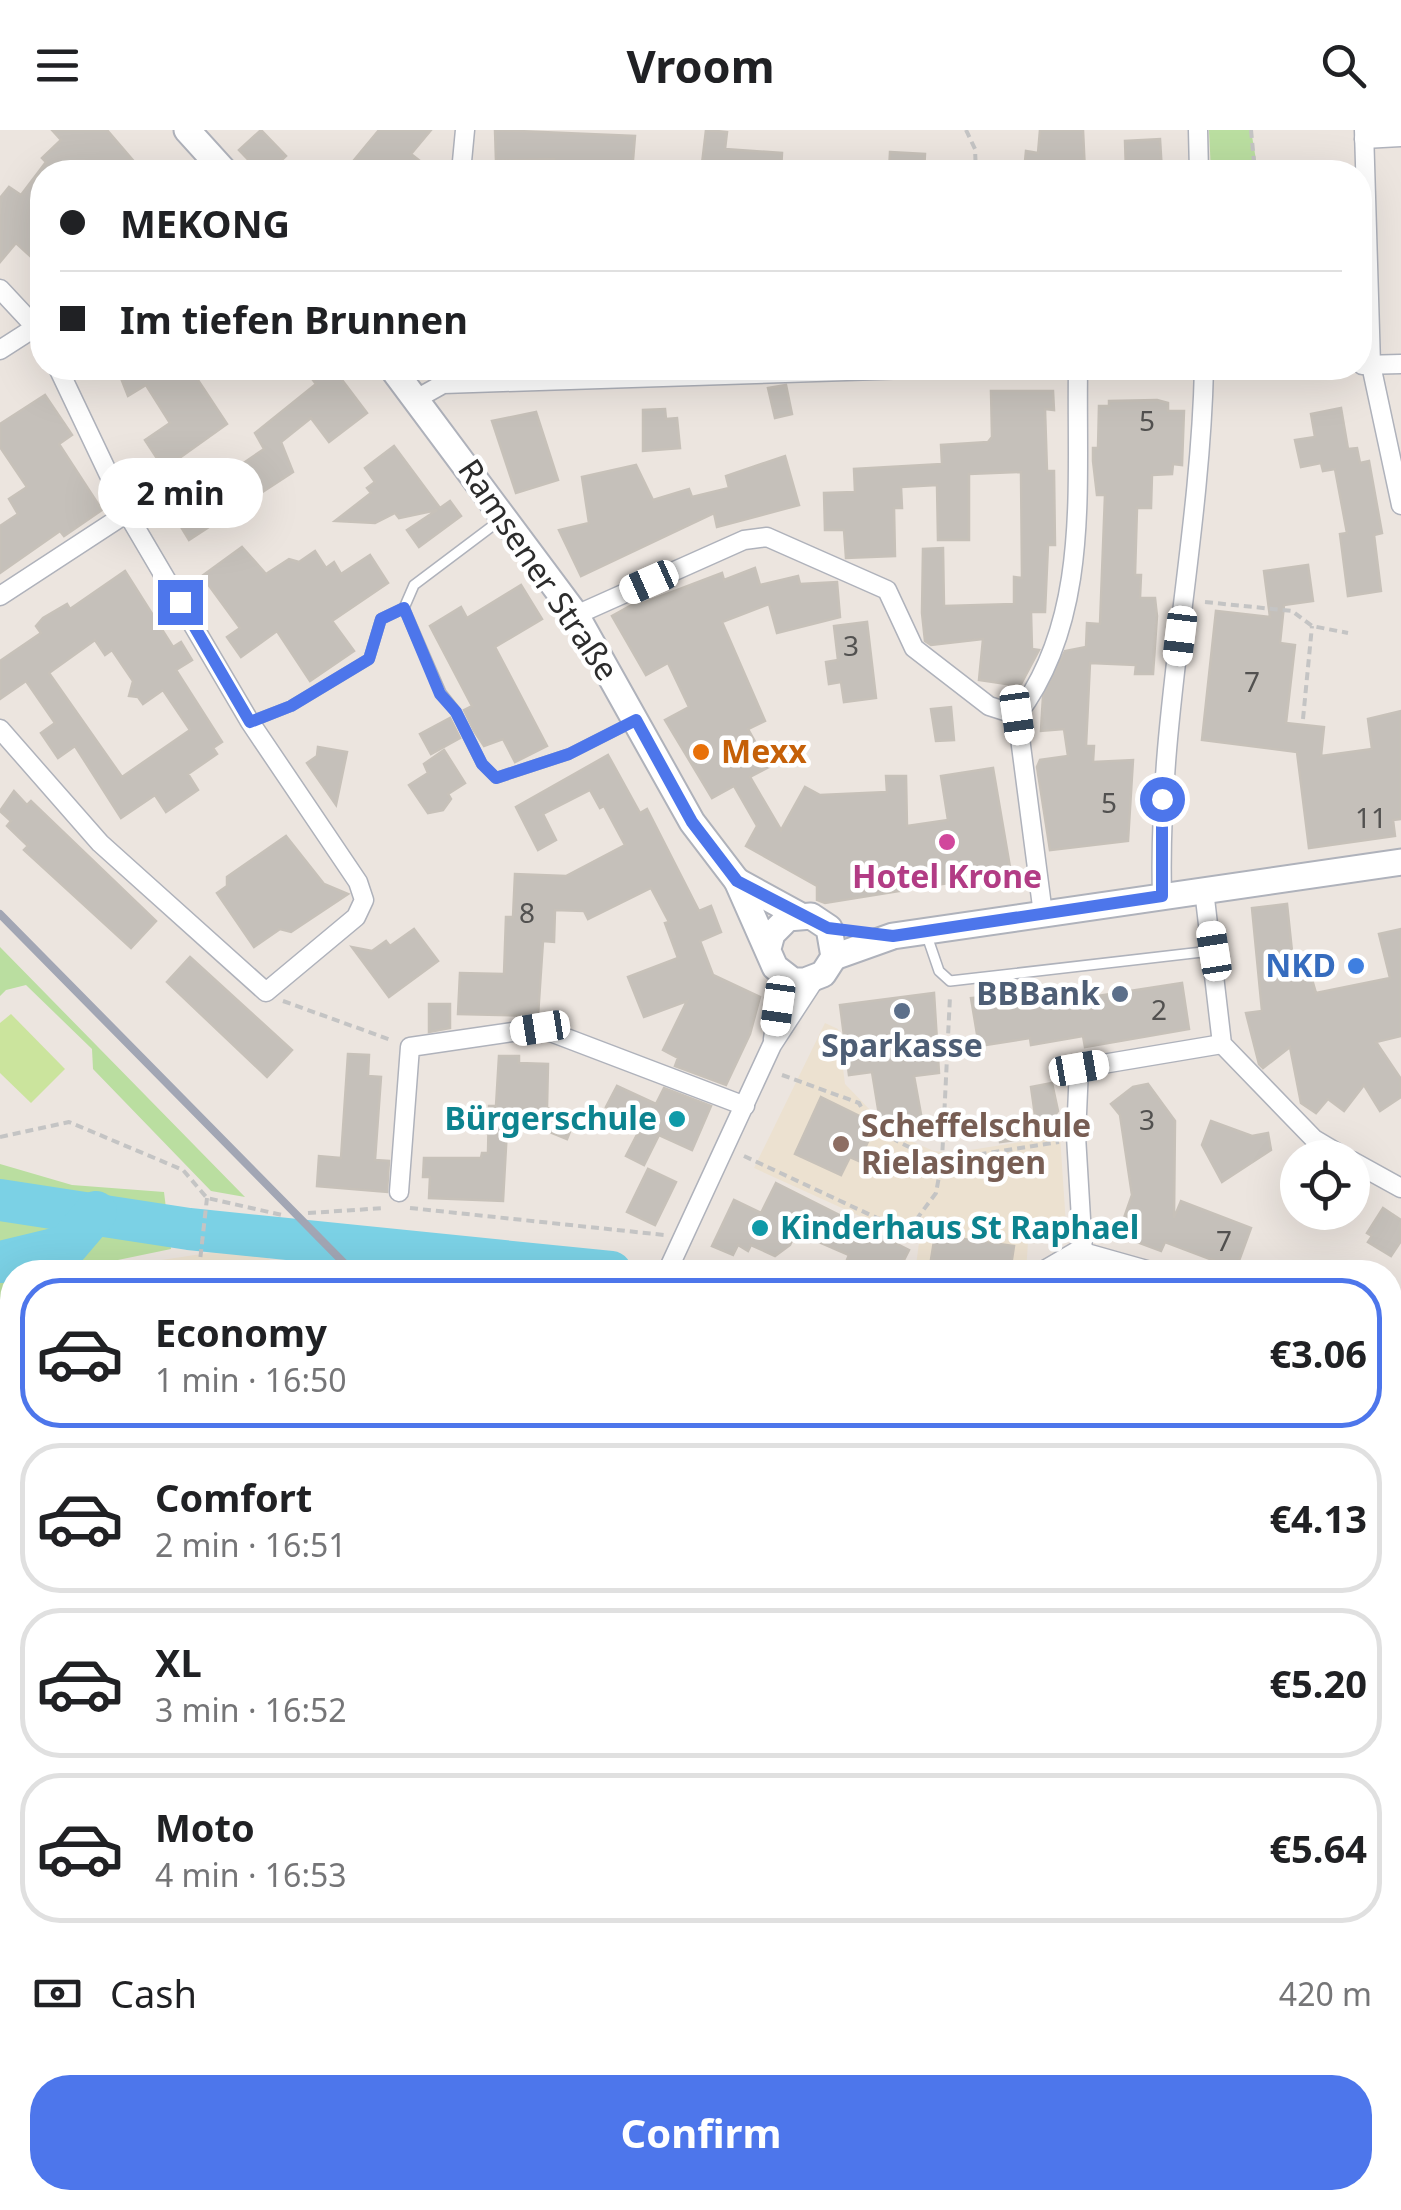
<!DOCTYPE html>
<meta charset="utf-8">
<style>
body{margin:0;font-family:"Noto Sans",sans-serif;background:#f6f6f6;color:#202124;height:100vh;display:flex;flex-direction:column;font-size:38px;white-space:nowrap}
*{box-sizing:border-box;margin:0}
p{font-size:32px;color:#757577}
.icon{flex:none;width:55px;height:55px;fill:none;stroke:currentColor;stroke-width:2;stroke-linecap:round;stroke-linejoin:round}
.map{position:relative;flex:1;overflow:hidden}
.side{position:absolute;left:0px;top:1130px;width:1402px;height:950px;display:flex;flex-direction:column;background:#fff;border-radius:40px 40px 0 0;box-shadow:0 10px 40px #0002}
.side>*{flex:none}
.banner{position:absolute;left:30px;top:30px;width:1342px;height:220px;border-radius:40px;box-shadow:0 10px 40px #0002;display:grid;align-content:center;height:220px;padding:0 30px;background:#fff}
.controls{position:absolute;left:1280px;top:1010px;display:grid;gap:20px}
.controls a{display:grid;place-items:center;width:90px;height:90px;border-radius:50%;background:#fff;box-shadow:0 10px 40px #0002;font-size:50px}
.end{position:absolute;width:45px;height:45px;margin:-22px;border:12px solid #4d76eb;background:#fff;box-shadow:0 0 0 5px #fff}
.from{border-radius:50%}
.bubble{position:absolute;height:70px;border-radius:35px;background:#fff;box-shadow:0 10px 40px #0002;font-size:32px;font-weight:700;line-height:70px;text-align:center}
.car{position:absolute;width:30px;height:60px;margin:-30px -15px;border-radius:12px;box-shadow:0 0 8px 2px #0007;background:linear-gradient(#fff 24%,#345 0 40%,#fff 0 76%,#345 0 86%,#fff 0)}
.banner b{display:flex;align-items:center;gap:35px;height:95px;font-size:38px}
.banner b+b{border-top:2px solid #e0e0e0}
.banner i{width:25px;height:25px;background:#202124}
ul{padding:18px 0 0;list-style:none}
li{display:flex;align-items:center;gap:30px;height:150px;margin:0 20px 15px;padding:0 10px;border:5px solid #e0e0e0;border-radius:40px}
li div{flex:1}
li b{display:block;font-size:38px}
li em{font-style:normal;font-weight:700}
li.active{border-color:#4d76eb}
li>.icon{width:90px;height:90px;stroke-width:1.5}
.pay{display:flex;align-items:center;gap:25px;height:110px;padding:0 30px;font-size:38px}
.pay p{margin-inline-start:auto}
.cta{display:flex;gap:20px;margin-top:auto;padding:20px 30px}
.cta a{flex:1;height:115px;border-radius:40px;background:#4d76eb;color:#fff;font-size:40px;font-weight:700;line-height:115px;text-align:center}
header{display:flex;justify-content:space-between;align-items:center;height:130px;padding:0 30px;background:#fff;font-size:45px;font-weight:700}
.map>svg:first-child{display:block}
.education{fill:#ece1d0}
.green{fill:#badea0}
.pitch{fill:#cbe49d}
.lines{fill:none;stroke-linecap:round;stroke-linejoin:round}
.river{stroke:#7bd1e5;stroke-width:42}
.building{fill:#c5c0ba;stroke:#c7c1b9;stroke-width:2.5;fill-rule:evenodd}
.service-casing{stroke:#afb2bb;stroke-width:12}
.minor-casing{stroke:#afb2bb;stroke-width:21}
.secondary-casing{stroke:#afb2bb;stroke-width:29}
.path{stroke:#c4c4c4;stroke-width:4;stroke-dasharray:8 5;stroke-linecap:butt}
.service{stroke:#fff;stroke-width:9}
.minor{stroke:#fff;stroke-width:18}
.secondary{stroke:#fff;stroke-width:25}
.rail{stroke:#a2a6b4;stroke-width:8}
.route{stroke:#4d76eb;stroke-width:12}
.food-dot{fill:#e8710a;stroke:#fff;stroke-width:4}
.hotel-dot{fill:#d1479c;stroke:#fff;stroke-width:4}
.shop-dot{fill:#3f7fe0;stroke:#fff;stroke-width:4}
.service-dot{fill:#5c6f8a;stroke:#fff;stroke-width:4}
.culture-dot{fill:#0f9aa8;stroke:#fff;stroke-width:4}
.education-dot{fill:#8d6e63;stroke:#fff;stroke-width:4}
.labels{text-anchor:middle;stroke-width:9;stroke-linejoin:round;paint-order:stroke}
.number-label{font-size:28px;fill:#525150}
.street-label{font-size:32px;fill:#2c2c2c;stroke:#fff}
.food-label{font-size:32px;font-weight:bold;fill:#c56008;stroke:#fff;text-anchor:start}
.hotel-label{font-size:32px;font-weight:bold;fill:#b23c85;stroke:#fff}
.shop-label{font-size:32px;font-weight:bold;fill:#366cbe;stroke:#fff;text-anchor:end}
.service-label{font-size:32px;font-weight:bold;fill:#4e5e75;stroke:#fff;text-anchor:end}
.culture-label{font-size:32px;font-weight:bold;fill:#0d838f;stroke:#fff;text-anchor:end}
.education-label{font-size:32px;font-weight:bold;fill:#785e54;stroke:#fff;text-anchor:start}
</style>
<header><svg class="icon" aria-label="menu" viewBox="0 0 24 24"><path d="M4 6h16M4 12h16M4 18h16"/></svg>Vroom<svg class="icon" aria-label="search" viewBox="0 0 24 24"><circle cx="10" cy="10" r="6"/><path d="M15 15l6 6"/></svg></header>
<div class="map">
<svg width="1401" height="2080" viewBox="0 0 1401 2080">
<rect width="100%" height="100%" fill="#ece5df"/>
<g class="education">
<path d="M825,893L838,899L845,954L873,983L880,998L934,1021L951,1023L1060,1006L1066,1095L1028,1112L1026,1142H915L919,1113L754,1038Z"/>
<path d="M235,1119L260,1121L284,1142H81Z"/>
<path d="M12,1154V1272L0,1224V1171Z"/>
</g>
<g class="green">
<path d="M1209,0H1251L1258,42H1211Z"/>
<path d="M0,817L245,1067L211,1061L93,939L92,919L26,855L6,860L0,866Z"/>
<path d="M0,1034L72,1055L164,1062L171,1119L60,1142H12V1154L0,1175Z"/>
<path d="M0,1224L12,1272V1389C0,1401 0,1415 12,1426V1891L0,1900Z"/>
</g>
<path class="pitch" d="M11,884L65,939L31,973L0,943V893Z"/>
<g class="lines">
<g class="river">
<path d="M0,1070L189,1099L611,1142"/>
<path d="M0,1132L67,1116L96,1082"/>
<path d="M1390,1355L1401,1359"/>
</g>
</g>
<g class="building">
<path d="M52,0H107L143,42H42V137L16,113L0,132V68L9,57L21,65L46,32L42,28L61,10Z"/>
<path d="M261,0L286,26L269,42H260L239,20Z"/>
<path d="M379,0H431L411,24L434,42H360L350,35Z"/>
<path d="M495,0L635,6L632,42H554V29L496,31Z"/>
<path d="M706,0L727,2L725,19L782,23L781,42H701Z"/>
<path d="M1040,0H1083L1085,42H1024L1026,21L1038,23Z"/>
<path d="M1160,9L1162,42H1126L1125,11Z"/>
<path d="M890,22L925,24L924,42H889Z"/>
<path d="M117,238H190L227,294L164,339L145,310L170,293L146,255L128,266Z"/>
<path d="M304,238H333L367,283L329,312L311,288L281,312L293,342L189,410L172,382L264,319L255,303L316,254Z"/>
<path d="M786,255L792,284L775,288L768,258Z"/>
<path d="M991,261H1053L1054,280L1045,279L1047,341H1054L1055,415H1048L1045,482H1031L1032,519L1039,520L1020,556L979,550L983,509L931,515L925,511L922,483L923,419L943,418L944,476L1014,474V447L1022,448L1021,342L969,344V410H938L937,355L901,357L902,378H894L895,426L846,428L844,400H825L824,363L855,362L854,339L942,334L941,315L988,312L992,307Z"/>
<path d="M45,265L72,305L59,314L102,380L64,406L60,401L0,443V396L18,384L9,369L27,357L0,317V294Z"/>
<path d="M1157,270L1168,273V281H1184L1182,335L1173,334L1172,344L1152,345L1151,378H1137L1135,445H1141L1140,468H1155L1157,486L1153,544H1135L1136,535L1090,533L1086,616H1094L1093,632L1133,630L1128,711L1050,720L1037,637L1040,630L1068,626L1064,599L1041,601L1043,566L1065,521L1086,517L1087,493L1100,494L1105,365H1097L1093,331V318H1098L1099,276H1109V271Z"/>
<path d="M1341,278L1348,319L1357,318L1360,333L1369,331L1382,403L1374,405L1381,461L1348,466L1340,404L1347,403L1335,339L1323,341L1321,333L1301,337L1295,310L1315,307L1311,284Z"/>
<path d="M665,279L666,289L677,288L680,318L643,321V280Z"/>
<path d="M536,282L558,350L516,363L492,291Z"/>
<path d="M394,316L440,378L450,371L461,386L419,417L407,400L437,380L399,388L395,383L375,393L335,391L371,363L367,358L375,352L365,338Z"/>
<path d="M785,326L799,375L717,397L714,383L581,446L559,400L589,393L582,347L636,335L653,370L689,359L692,367L729,358L726,346Z"/>
<path d="M242,417L266,444L289,429L299,432L315,421L326,438L334,432L341,444L370,425L388,453L332,491L354,521L310,551L277,501L241,527L227,507L240,498L202,446Z"/>
<path d="M1308,435L1313,471L1284,475L1280,513L1295,515L1286,593L1324,597L1321,626L1372,619L1368,589L1401,581V689L1393,690L1395,706L1309,718L1297,622L1202,610L1216,481L1270,487L1264,441Z"/>
<path d="M755,438L760,455L798,446L800,454L837,452L840,487L777,503L769,474L722,492L765,591L748,599L769,637L750,647L781,700L805,657L820,665L887,662L886,646H906L907,696L948,690L941,646L993,638L1011,743L825,773L817,770V756L746,716L757,696L734,656L712,668L665,590L689,577L668,533L646,545L612,486L641,470L643,473L722,443L724,450Z"/>
<path d="M125,441L173,517L181,512L192,530L176,540L222,612L213,618L217,624L188,644L198,660L166,682L155,665L121,688L75,616L58,628L41,603L55,593L26,551L0,569V531L41,503L36,496L43,488L67,474L70,479ZM95,510L105,525L112,520L133,551L129,566L138,567L143,574L163,560L190,600L122,647L49,543Z"/>
<path d="M521,455L542,489L495,517L547,616L515,632L503,609L484,616L474,601L464,580L472,576L430,496L461,477L467,488Z"/>
<path d="M867,492L876,568L844,572L841,552L829,554L826,532L838,530L834,496Z"/>
<path d="M951,577L954,610L936,611L931,579Z"/>
<path d="M450,588L460,608L431,624L420,604Z"/>
<path d="M318,617L347,622L336,675L307,633L317,626Z"/>
<path d="M444,620L465,653L448,664L451,669L443,680L428,683L409,655L428,643L424,634Z"/>
<path d="M608,625L640,683L647,679L699,781L711,776L721,802L700,811L713,845L760,867L750,904L726,955L675,936L678,928L663,920L687,871L644,887L628,847L678,828L665,793L669,792L651,758L588,789L584,781L555,780L554,812L543,811L538,886L458,884L460,843L504,844L506,787H513L515,744L566,746L625,715L604,676L600,678L590,660L543,684L556,710L538,720L516,677Z"/>
<path d="M14,661L27,675L31,671L156,791L131,818L24,720L28,716L7,696L11,691L0,681Z"/>
<path d="M286,706L324,754L348,764L291,802L280,799L254,817L217,763L227,756V747Z"/>
<path d="M1287,774L1293,831L1306,829L1316,863L1390,848L1379,804L1401,799V906L1376,912L1401,949V967L1380,981L1364,955L1344,981L1328,969L1316,983L1301,973L1290,917L1263,938L1259,934L1246,883L1262,881L1252,778Z"/>
<path d="M414,799L438,831L389,867L352,817L372,821L386,811L390,816Z"/>
<path d="M190,827L292,920L267,947L167,852Z"/>
<path d="M1182,853L1189,899L1085,917L1083,906L1031,915L1030,908L979,916L971,868L1076,858L1078,869Z"/>
<path d="M934,863L939,943L914,946L922,990L881,997L872,942L849,945L840,875Z"/>
<path d="M429,874H450V898L429,902Z"/>
<path d="M348,924L369,925L368,946L381,947L375,1030L389,1031L387,1062L317,1056L319,1026L341,1028Z"/>
<path d="M499,926H519V933L548,934L547,978L575,989L567,1009L545,1000L507,999L503,1071L429,1068L430,1047H423L424,1028H481L482,1023H488L489,976H496Z"/>
<path d="M1052,953L1058,981L1039,1007L1000,1012L996,991L1035,985L1031,957Z"/>
<path d="M1148,954L1175,991L1174,1088L1181,1071L1251,1098L1236,1139L1165,1112L1161,1121L1118,1105L1132,1065L1120,985L1111,974L1133,957Z"/>
<path d="M617,956L656,974L664,958L711,976L692,1020L659,1005L644,1035L626,1026L642,995L606,977Z"/>
<path d="M821,967L876,994L859,1031L850,1027L841,1045L795,1024Z"/>
<path d="M1211,991L1252,1006L1268,1003L1271,1020L1222,1052L1202,1015Z"/>
<path d="M648,1039L676,1052L655,1095L627,1082Z"/>
<path d="M776,1053L909,1120L898,1142H856L844,1137L849,1125L796,1102L790,1115L775,1126L751,1115L748,1121L738,1115L733,1125L712,1116L734,1070L761,1083Z"/>
<path d="M1383,1078L1401,1090V1111L1391,1126L1368,1112L1372,1106L1367,1103Z"/>
<path d="M935,1105L1014,1116L1010,1142H929Z"/>
</g>
<g class="lines">
<g class="service-casing">
<g id="service">
<path d="M503,388L414,455L404,478L441,563L456,582L482,634L496,648L569,624L632,592"/>
<path d="M250,592L291,576L369,529L381,489L404,478"/>
<path d="M927,806L939,841L950,851L1211,821"/>
</g>
</g>
<g class="minor-casing">
<g id="minor">
<path d="M1198,0L1199,42"/>
<path d="M1364,0L1371,235L1401,375"/>
<path d="M1364,9L1401,7"/>
<path d="M461,42L465,0"/>
<path d="M0,159L42,204"/>
<path d="M0,220L42,193"/>
<path d="M1362,235L1401,234"/>
<path d="M1009,238H1149"/>
<path d="M418,268L443,254L940,238"/>
<path d="M0,466L127,383"/>
<path d="M576,485L744,410L767,407L887,460L914,518L989,576L1017,585"/>
<path d="M0,599L100,713L266,862L356,787L364,770L358,752L250,592L127,383L58,238"/>
<path d="M1204,760L1222,914L1314,1009L1346,1028"/>
<path d="M1162,766C1157,589 1200,415 1204,238"/>
<path d="M1043,784L1017,585C1091,488 1076,356 1078,241"/>
<path d="M773,909L783,845"/>
<path d="M1352,1031L1401,1058"/>
<path d="M399,1062L410,917L540,898L745,976"/>
<path d="M667,1142L772,915L815,849"/>
<path d="M1041,1142L1082,1118"/>
<path d="M1154,1142L1083,1122L1076,1006L1079,938L1222,914"/>
<path d="M1390,1211L1401,1214"/>
<path d="M1390,1474L1401,1476"/>
<path d="M1390,1877L1401,1886"/>
<path d="M821,2068L855,2072"/>
<path d="M309,2080V2068"/>
</g>
</g>
<g class="secondary-casing">
<g id="secondary">
<path d="M187,0L225,42"/>
<path d="M392,238L576,485L692,692L737,751L775,837L793,851H805L823,844L834,827L829,798L811,786L788,788L772,804L769,815"/>
<path d="M737,751L799,785"/>
<path d="M834,827L893,806L1401,732"/>
<path d="M1390,1707L1401,1708"/>
<path d="M0,1920L12,1913"/>
</g>
</g>
<g class="path">
<path d="M966,0L975,19L976,42"/>
<path d="M1251,0L1255,42"/>
<path d="M1205,472L1292,481L1312,496L1348,503"/>
<path d="M1303,589L1312,496"/>
<path d="M283,871L391,910"/>
<path d="M782,945L859,973C877,1007 908,1017 942,1030L950,866"/>
<path d="M0,1007L69,992L183,1040L207,1068L282,1085"/>
<path d="M744,1026L907,1102L936,1063L942,1030L1059,1012"/>
<path d="M410,1078L664,1105"/>
<path d="M308,1083L385,1078"/>
<path d="M199,1140L207,1068"/>
<path d="M1390,1315L1401,1318"/>
<path d="M1390,1392L1401,1393"/>
</g>
<use href="#service" class="service"/>
<use href="#minor" class="minor"/>
<use href="#secondary" class="secondary"/>
<g class="rail">
<path d="M0,784L353,1142"/>
<path d="M1390,2031L1401,2039"/>
</g>
</g>
<g class="lines">
<path class="route" d="M180,472L250,592L291,576L369,529L381,489L404,478L440,564L456,582L482,634L496,648L569,624L636,590L692,692L737,751L828,798L893,806L1162,766V669"/>
</g>
<circle class="food-dot" cx="701" cy="622" r="10"/>
<circle class="hotel-dot" cx="947" cy="712" r="10"/>
<circle class="shop-dot" cx="1356" cy="836" r="10"/>
<g class="service-dot">
<circle cx="1120" cy="864" r="10"/>
<circle cx="902" cy="881" r="10"/>
</g>
<g class="culture-dot">
<circle cx="677" cy="989" r="10"/>
<circle cx="760" cy="1098" r="10"/>
</g>
<circle class="education-dot" cx="841" cy="1014" r="10"/>
<g class="labels">
<g class="number-label">
<text x="1147" y="301">5</text>
<text x="851" y="526">3</text>
<text x="1252" y="562">7</text>
<text x="1109" y="683">5</text>
<text x="1371" y="698">11</text>
<text x="527" y="793">8</text>
<text x="1159" y="890">2</text>
<text x="1147" y="1000">3</text>
<text x="1224" y="1121">7</text>
</g>
<g class="street-label">
<text transform="translate(538 440) rotate(56)" y="11">Ramsener Straße</text>
</g>
<g class="food-label">
<text x="721" y="633">Mexx</text>
</g>
<g class="hotel-label">
<text x="947" y="758">Hotel Krone</text>
</g>
<g class="shop-label">
<text x="1336" y="847">NKD</text>
</g>
<g class="service-label">
<text x="1100" y="875">BBBank</text>
<text x="902" y="927" text-anchor="middle">Sparkasse</text>
</g>
<g class="culture-label">
<text x="657" y="1000">Bürgerschule</text>
<text x="780" y="1109" text-anchor="start">Kinderhaus St Raphael</text>
</g>
<g class="education-label">
<text x="861" y="1007">Scheffelschule<tspan x="861" dy="37">Rielasingen</tspan></text>
</g>
</g>
</svg>
<div class="controls">
<a><svg class="icon" aria-label="locate" viewBox="0 0 24 24"><circle cx="12" cy="12" r="6"/><path d="M12 2v4M12 18v4M2 12h4M18 12h4"/></svg></a>
</div>
<i class="end from" style="left:1162px;top:669px"></i>
<i class="end" style="left:180px;top:472px"></i>
<div class="bubble" style="left:98px;top:328px;width:165px">2 min</div>
<i class="car" style="left:649px;top:452px;rotate:246deg"></i>
<i class="car" style="left:1180px;top:506px;rotate:187deg"></i>
<i class="car" style="left:1017px;top:585px;rotate:172deg"></i>
<i class="car" style="left:1214px;top:821px;rotate:351deg"></i>
<i class="car" style="left:778px;top:876px;rotate:188deg"></i>
<i class="car" style="left:540px;top:898px;rotate:261deg"></i>
<i class="car" style="left:1079px;top:938px;rotate:80deg"></i>
<div class="banner">
<b><i class="from"></i>MEKONG</b>
<b><i></i>Im tiefen Brunnen</b>
</div>
<section class="side">
<ul>
<li class="active"><svg class="icon" aria-label="car" viewBox="0 0 24 24"><path d="M5 17H2v-5l4-1 3-4h7l3 4 3 1v5h-3M9 17h6M6 11h13"/><circle cx="7" cy="17" r="2"/><circle cx="17" cy="17" r="2"/></svg><div><b>Economy</b><p>1 min · 16:50</p></div><em>€3.06</em></li>
<li><svg class="icon" aria-label="car" viewBox="0 0 24 24"><path d="M5 17H2v-5l4-1 3-4h7l3 4 3 1v5h-3M9 17h6M6 11h13"/><circle cx="7" cy="17" r="2"/><circle cx="17" cy="17" r="2"/></svg><div><b>Comfort</b><p>2 min · 16:51</p></div><em>€4.13</em></li>
<li><svg class="icon" aria-label="car" viewBox="0 0 24 24"><path d="M5 17H2v-5l4-1 3-4h7l3 4 3 1v5h-3M9 17h6M6 11h13"/><circle cx="7" cy="17" r="2"/><circle cx="17" cy="17" r="2"/></svg><div><b>XL</b><p>3 min · 16:52</p></div><em>€5.20</em></li>
<li><svg class="icon" aria-label="car" viewBox="0 0 24 24"><path d="M5 17H2v-5l4-1 3-4h7l3 4 3 1v5h-3M9 17h6M6 11h13"/><circle cx="7" cy="17" r="2"/><circle cx="17" cy="17" r="2"/></svg><div><b>Moto</b><p>4 min · 16:53</p></div><em>€5.64</em></li>
</ul>
<div class="pay"><svg class="icon" aria-label="cash" viewBox="0 0 24 24"><path d="M3 7h18v10H3z"/><circle cx="12" cy="12" r="2"/></svg>Cash<p>420 m</p></div>
<div class="cta"><a>Confirm</a></div>
</section>
</div>
